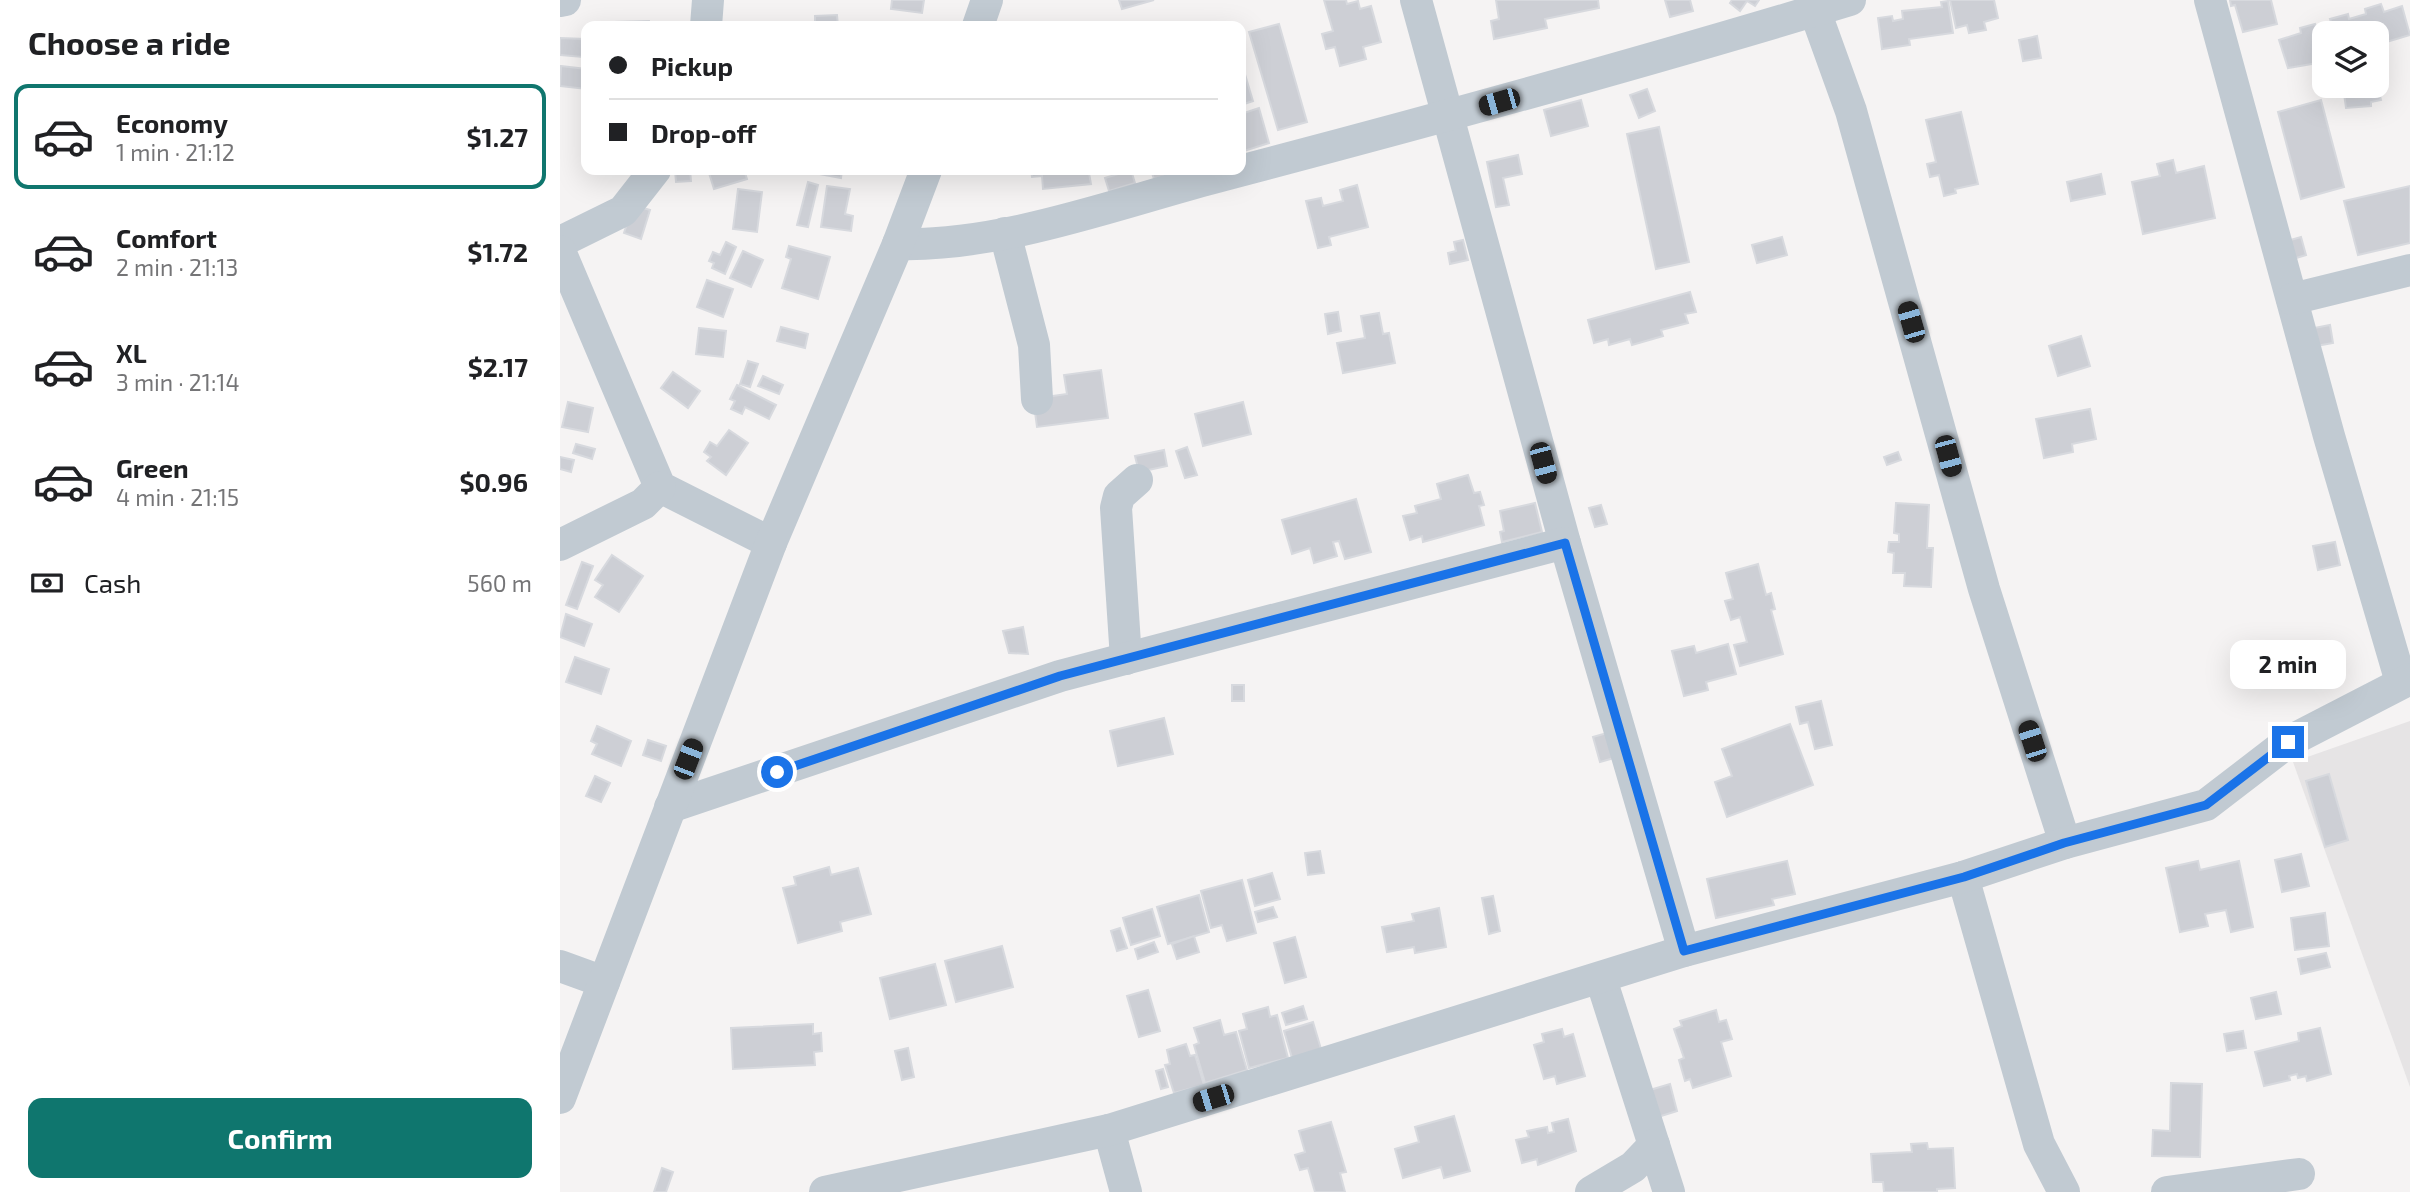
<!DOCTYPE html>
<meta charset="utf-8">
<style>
body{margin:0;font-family:"Exo 2",sans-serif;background:#f2f2f2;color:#202124;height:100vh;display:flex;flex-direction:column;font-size:26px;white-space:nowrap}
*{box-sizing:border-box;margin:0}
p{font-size:23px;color:#757577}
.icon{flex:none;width:38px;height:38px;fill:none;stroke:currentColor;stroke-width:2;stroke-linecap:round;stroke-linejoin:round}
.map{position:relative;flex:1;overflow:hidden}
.drawer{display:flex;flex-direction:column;background:#fff;width:560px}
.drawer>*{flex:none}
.top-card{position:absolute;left:21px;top:21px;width:665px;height:154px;border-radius:14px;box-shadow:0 7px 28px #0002;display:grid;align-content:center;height:154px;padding:0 28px;background:#fff}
.buttons{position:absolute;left:1752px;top:21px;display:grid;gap:14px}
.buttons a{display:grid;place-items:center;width:77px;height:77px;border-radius:14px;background:#fff;box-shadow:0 7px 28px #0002;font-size:35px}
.end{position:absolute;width:32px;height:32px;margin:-16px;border:9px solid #1a73e8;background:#fff;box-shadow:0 0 0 4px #fff}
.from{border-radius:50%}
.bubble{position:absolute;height:49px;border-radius:14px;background:#fff;box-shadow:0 7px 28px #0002;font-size:23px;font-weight:700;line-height:49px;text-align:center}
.car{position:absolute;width:21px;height:42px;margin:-21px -10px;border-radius:9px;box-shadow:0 0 5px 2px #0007;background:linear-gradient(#222 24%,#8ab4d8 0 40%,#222 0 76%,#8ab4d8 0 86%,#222 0)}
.top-card b{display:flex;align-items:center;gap:24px;height:66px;font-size:26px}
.top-card b+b{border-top:2px solid #e0e0e0}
.top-card i{width:18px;height:18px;background:#202124}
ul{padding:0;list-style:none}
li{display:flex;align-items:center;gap:21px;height:105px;margin:0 14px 10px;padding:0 14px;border:4px solid transparent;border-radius:14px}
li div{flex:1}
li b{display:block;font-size:26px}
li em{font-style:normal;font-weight:700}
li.selected{border-color:#0f766e}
li>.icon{width:63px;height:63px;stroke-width:1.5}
h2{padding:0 28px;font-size:32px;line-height:84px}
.pay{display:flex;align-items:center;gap:18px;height:77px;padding:0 28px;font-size:26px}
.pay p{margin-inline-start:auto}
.action{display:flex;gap:14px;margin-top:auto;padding:14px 28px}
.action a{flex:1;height:80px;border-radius:14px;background:#0f766e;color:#fff;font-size:28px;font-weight:700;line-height:80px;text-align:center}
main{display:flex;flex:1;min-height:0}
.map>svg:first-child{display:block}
.education{fill:#e6e4e5}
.building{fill:#cdcfd5;stroke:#d7d9de;stroke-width:2}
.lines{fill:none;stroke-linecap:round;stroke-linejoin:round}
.minor{stroke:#c1cad2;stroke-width:32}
.route{stroke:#1a73e8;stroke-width:9}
</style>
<main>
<section class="drawer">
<h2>Choose a ride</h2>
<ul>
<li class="selected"><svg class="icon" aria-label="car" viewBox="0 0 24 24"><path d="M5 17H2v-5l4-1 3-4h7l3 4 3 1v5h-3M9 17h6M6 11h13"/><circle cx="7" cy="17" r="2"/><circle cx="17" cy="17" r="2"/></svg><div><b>Economy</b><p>1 min · 21:12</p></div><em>$1.27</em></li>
<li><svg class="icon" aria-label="car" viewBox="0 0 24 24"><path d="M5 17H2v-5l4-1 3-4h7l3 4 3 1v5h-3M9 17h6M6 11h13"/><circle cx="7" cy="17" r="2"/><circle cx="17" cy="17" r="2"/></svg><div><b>Comfort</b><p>2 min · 21:13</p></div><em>$1.72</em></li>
<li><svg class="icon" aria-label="car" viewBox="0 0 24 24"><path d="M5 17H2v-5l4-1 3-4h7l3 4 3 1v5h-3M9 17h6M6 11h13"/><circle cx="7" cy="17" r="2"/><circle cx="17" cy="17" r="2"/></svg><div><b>XL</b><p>3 min · 21:14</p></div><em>$2.17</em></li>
<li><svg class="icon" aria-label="car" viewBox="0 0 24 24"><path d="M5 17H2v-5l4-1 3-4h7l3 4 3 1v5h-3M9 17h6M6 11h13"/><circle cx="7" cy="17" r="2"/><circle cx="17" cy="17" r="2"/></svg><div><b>Green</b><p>4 min · 21:15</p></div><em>$0.96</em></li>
</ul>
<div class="pay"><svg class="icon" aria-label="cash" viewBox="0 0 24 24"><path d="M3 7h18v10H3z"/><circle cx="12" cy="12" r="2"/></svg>Cash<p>560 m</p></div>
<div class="action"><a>Confirm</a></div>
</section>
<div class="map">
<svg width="1850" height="1192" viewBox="0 0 1850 1192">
<rect width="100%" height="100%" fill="#f5f3f3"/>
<path class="education" d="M1850,721V1087L1733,762Z"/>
<g class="building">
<path d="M332,0H364L362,13L331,9Z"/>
<path d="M559,0H594L562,9Z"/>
<path d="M764,0H786L787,4L798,1L800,9L811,6L821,42L803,47L806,59L780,66L775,47L766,49L762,34L773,31Z"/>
<path d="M936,0H1038L1039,8L985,19L987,28L934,39L931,21L939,19Z"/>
<path d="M1105,0H1130L1133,11L1110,17Z"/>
<path d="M1172,0H1199L1195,6L1187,1L1180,11L1170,3Z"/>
<path d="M1390,0H1434L1438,18L1424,22L1426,30L1409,33L1407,25L1396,28Z"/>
<path d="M1670,0H1711L1717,24L1683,32L1675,5L1671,6Z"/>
<path d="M1388,1L1393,33L1349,39L1350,45L1322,49L1318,18L1332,16L1333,21L1343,19L1342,11L1382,7L1381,2Z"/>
<path d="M1821,4L1824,12L1842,6L1850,35L1823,43L1824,47L1816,49V33H1764V62L1728,68L1719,40L1741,33L1740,28L1755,24L1757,29L1772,25L1770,19L1788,14L1789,19L1806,14L1805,9Z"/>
<path d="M277,15L278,26H255V16Z"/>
<path d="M89,21L90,26H56L55,22Z"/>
<path d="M719,24L747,122L718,130L689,32Z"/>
<path d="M1477,36L1481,58L1463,61L1459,40Z"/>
<path d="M0,38L25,39L23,57L0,55Z"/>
<path d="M681,61L693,101L681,105Z"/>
<path d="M1,66L26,69V89L0,86Z"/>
<path d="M1816,79L1821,100L1811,102V106L1786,108L1783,86H1816Z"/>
<path d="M1087,89L1095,111L1079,118L1070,95Z"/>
<path d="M1021,100L1028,126L991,136L984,110Z"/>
<path d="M1761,100L1784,187L1741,199L1718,112Z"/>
<path d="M699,108L709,143L681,152V114Z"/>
<path d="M1401,112L1418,184L1395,189L1396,193L1384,196L1379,175L1370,177L1367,164L1376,162L1366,120Z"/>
<path d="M1099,127L1129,262L1096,269L1067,134Z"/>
<path d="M958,155L962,174L943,178L949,205L936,207L927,162Z"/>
<path d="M1613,160L1616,173L1644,166L1655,218L1583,234L1572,182L1600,176L1597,164Z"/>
<path d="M115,170H130L131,181L116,182Z"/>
<path d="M162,170H184L187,179L154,189L149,173Z"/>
<path d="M255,170H282L281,178L254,173Z"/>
<path d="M471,170H522L523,173H529L531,184L483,189L482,176L472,177Z"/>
<path d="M571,170L575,183L549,191L545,178Z"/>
<path d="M591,170H627L594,179Z"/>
<path d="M1541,174L1545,194L1511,201L1507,182Z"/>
<path d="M248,182L258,185L248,227L237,225Z"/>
<path d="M797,185L808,227L769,237L771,245L758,248L746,201L761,198L763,206L783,201L780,190Z"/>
<path d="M267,186L290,189L285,214L293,216L291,231L261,227Z"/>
<path d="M1850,186V243L1798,255L1784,201Z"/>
<path d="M178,189L202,192L197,232L173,229Z"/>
<path d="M73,205L90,210L81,239L64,233Z"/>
<path d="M1222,237L1227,255L1197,263L1192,245Z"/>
<path d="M1741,237L1746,255L1733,259L1727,241Z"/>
<path d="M903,240L908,260L890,264L888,253L896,251L894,242Z"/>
<path d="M166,242L176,247L165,274L152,268L154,263L149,261L153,252L160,255Z"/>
<path d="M229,246L270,257L258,299L222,288L231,259L226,257Z"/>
<path d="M183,251L203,260L191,287L170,278Z"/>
<path d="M147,280L173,289L163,317L137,307Z"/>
<path d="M1130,292L1136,312L1125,314L1128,323L1101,330L1103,336L1072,345L1070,339L1049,345L1048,339L1034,343L1028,320Z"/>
<path d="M778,312L781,331L768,334L765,314Z"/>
<path d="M819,313L823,334L829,333L835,363L783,373L777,343L805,338L801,316Z"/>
<path d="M1770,325L1773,343L1756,346L1754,328Z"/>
<path d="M221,327L248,334L245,348L217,341Z"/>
<path d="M139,328L166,331L163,357L136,354Z"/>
<path d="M1521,336L1530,366L1498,376L1489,346Z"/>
<path d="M188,361L198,364L190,387L180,384Z"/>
<path d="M541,370L548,418L477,427L475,412L479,398L507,394L504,375Z"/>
<path d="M113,372L140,391L128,408L101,388Z"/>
<path d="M203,376L223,385L219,394L198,386Z"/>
<path d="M177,385L216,405L209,419L185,407L182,414L171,409L175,401L170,399Z"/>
<path d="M8,402L33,408L28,432L2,427Z"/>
<path d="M683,402L691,434L643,446L635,414Z"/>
<path d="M1530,409L1536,439L1512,444L1513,452L1484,458L1476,419Z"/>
<path d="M169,430L188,443L166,475L147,461L151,457L144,452L150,442L157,446Z"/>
<path d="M16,444L35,449L32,459L13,453Z"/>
<path d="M627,447L637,475L625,478L616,451Z"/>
<path d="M604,450L607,466L579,472L575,456Z"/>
<path d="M1338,452L1341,460L1327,465L1324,457Z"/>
<path d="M0,457L14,460L11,472L0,469Z"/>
<path d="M908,475L914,493L920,492L924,505L919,506L924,525L863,542L862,536L850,540L843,516L857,513L855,506L881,499L877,484Z"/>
<path d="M796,499L811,552L785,559L779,541L773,542L777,556L754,563L750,548L732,554L722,520Z"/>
<path d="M975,503L982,532L942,542L940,532L944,531L940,511Z"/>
<path d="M1336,503L1369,505L1367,548H1373L1371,587L1344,586L1345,573H1333L1334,553L1328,552L1329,542H1339V534L1334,533Z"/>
<path d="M1041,505L1047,524L1035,527L1029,508Z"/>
<path d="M1775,542L1780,565L1758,570L1753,546Z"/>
<path d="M52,555L83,576L59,612L35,597L43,585L35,580Z"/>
<path d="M22,562L33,566L17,609L6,605Z"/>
<path d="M1198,564L1206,595L1211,593L1215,609L1211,610L1223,654L1180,666L1174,645L1187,642L1180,617L1171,620L1165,601L1173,599L1166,573Z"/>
<path d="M6,614L32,624L24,646L0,637Z"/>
<path d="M463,627L468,654L449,653L443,631Z"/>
<path d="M1168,644L1176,674L1146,682L1148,690L1124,696L1112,651L1134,646L1136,653Z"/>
<path d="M15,657L49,669L41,694L6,682Z"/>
<rect x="672" y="685" width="12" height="16"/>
<path d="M1261,701L1272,745L1255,749L1248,722L1240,724L1236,707Z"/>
<path d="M604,718L613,754L558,766L550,731Z"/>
<path d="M1230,724L1253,785L1167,817L1155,782L1172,776L1162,749Z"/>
<path d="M37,726L71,741L61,766L32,754L37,744L31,741Z"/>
<path d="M1047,733L1054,758L1040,762L1033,737Z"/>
<path d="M88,740L106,746L101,761L83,755Z"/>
<path d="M1769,774L1788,840L1765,847L1746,781Z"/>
<path d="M35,776L50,783L41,802L26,796Z"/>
<path d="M760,851L764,873L748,875L745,853Z"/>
<path d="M1741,854L1749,886L1722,892L1715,860Z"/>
<path d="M1227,861L1235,894L1212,899L1214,905L1156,918L1147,879Z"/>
<path d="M1638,861L1640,870L1679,861L1693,927L1671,932L1666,910L1645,914L1648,926L1620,932L1606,868Z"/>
<path d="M269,867L271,875L298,868L311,914L280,922L282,931L238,943L223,888L236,885L234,877Z"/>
<path d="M712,873L720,899L695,906L688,880Z"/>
<path d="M682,880L696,933L667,941L662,925L651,928L641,891Z"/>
<path d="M639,895L649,932L608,944L597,907Z"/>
<path d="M933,896L940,931L929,934L922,898Z"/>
<path d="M713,907L717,917L698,922L695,912Z"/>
<path d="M879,908L886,947L855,953L854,947L827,952L822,927L854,921L852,914Z"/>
<path d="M592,909L600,936L571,945L563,918Z"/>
<path d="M1765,913L1769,946L1735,950L1731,918Z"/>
<path d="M560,928L567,948L557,951L551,931Z"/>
<path d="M634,936L639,952L617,959L612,944Z"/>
<path d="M735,937L746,977L725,983L714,943Z"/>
<path d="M594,942L598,952L578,959L575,949Z"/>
<path d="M442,946L453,987L396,1002L385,961Z"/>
<path d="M1766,953L1770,967L1741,974L1738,959Z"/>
<path d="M375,964L386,1005L330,1019L320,978Z"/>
<path d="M588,990L600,1031L579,1037L567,996Z"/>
<path d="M1716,992L1721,1014L1696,1019L1691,998Z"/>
<path d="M743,1006L747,1019L726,1025L722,1013Z"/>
<path d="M708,1007L710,1017L717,1015L728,1058L689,1068L679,1031L687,1029L683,1014Z"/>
<path d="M1156,1010L1159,1022L1166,1020L1172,1039L1161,1042L1171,1076L1133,1088L1130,1079L1125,1081L1119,1060L1124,1058L1114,1029L1122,1026L1120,1021Z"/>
<path d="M660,1020L664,1035L676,1032L687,1070L645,1083L634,1045L639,1043L634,1028Z"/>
<path d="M753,1022L761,1049L732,1058L724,1031Z"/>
<path d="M253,1024V1034L261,1033L262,1051L254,1052L255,1065L173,1069L171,1028Z"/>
<path d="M1760,1028L1771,1074L1747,1081L1746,1076L1738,1078L1737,1074L1729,1076L1730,1080L1704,1086L1695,1052L1739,1041L1738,1033Z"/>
<path d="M1002,1029L1004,1037L1013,1034L1025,1076L997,1084L995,1076L984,1079L974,1045L984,1042L982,1034Z"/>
<path d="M1683,1031L1686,1048L1667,1051L1664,1034Z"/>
<path d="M626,1044L630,1056L635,1055L644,1085L614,1093L605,1065L610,1064L607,1050Z"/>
<path d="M348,1048L354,1077L342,1080L335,1051Z"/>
<path d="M603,1069L608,1087L601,1089L596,1071Z"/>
<path d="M1611,1083L1642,1084L1640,1157L1592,1156L1593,1130L1610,1131Z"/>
<path d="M1110,1084L1117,1111L1098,1117L1090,1090Z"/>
<path d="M894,1116L910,1171L884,1178L881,1167L843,1178L835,1149L859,1142L855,1127Z"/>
<path d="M1008,1119L1016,1151L978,1165L977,1159L962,1163L956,1140L969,1137L967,1131L987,1127L988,1133L994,1132L992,1123Z"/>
<path d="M771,1122L786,1172L780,1173L785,1192H755L748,1168L740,1170L735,1155L745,1152L739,1131Z"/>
<path d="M1367,1143L1368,1149L1393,1148L1395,1188L1377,1189V1192H1324L1323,1182H1313L1311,1154L1352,1152L1351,1144Z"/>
<path d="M102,1168L113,1172L106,1192H94Z"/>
</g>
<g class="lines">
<g class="minor">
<path d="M856,0L1005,543L1124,951"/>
<path d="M1251,0L1291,111L1424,589L1505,843"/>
<path d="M1650,0L1769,436L1841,682"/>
<path d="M0,1L5,0"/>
<path d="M146,26L148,0"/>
<path d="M418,26L427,0"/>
<path d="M445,233L474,345L477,399"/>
<path d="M0,242L63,211L95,170"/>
<path d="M338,244C440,247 555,204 653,178C867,122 1079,64 1290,0"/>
<path d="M0,251L100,487L211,543"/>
<path d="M1732,299L1850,270"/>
<path d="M0,545L83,504L100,487"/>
<path d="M566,659L556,508L559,496L577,480"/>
<path d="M110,807L500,676L1005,543"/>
<path d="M1403,877L1479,1144L1504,1192"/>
<path d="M0,966L44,982"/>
<path d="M1041,979L1109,1192"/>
<path d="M0,1098L211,543L338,244L366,170"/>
<path d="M549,1130L566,1192"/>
<path d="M265,1192L549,1130L1124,951L1403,877L1505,843L1646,805L1728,742L1850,679"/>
<path d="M1031,1192L1073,1167L1094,1145"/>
<path d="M1607,1192L1739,1174"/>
</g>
</g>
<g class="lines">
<path class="route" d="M217,772L500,676L1005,543L1124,951L1404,877L1504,843L1646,805L1728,742"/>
</g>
</svg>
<div class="buttons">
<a><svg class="icon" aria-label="layers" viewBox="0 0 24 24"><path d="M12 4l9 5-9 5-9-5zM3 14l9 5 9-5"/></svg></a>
</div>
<i class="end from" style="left:217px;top:772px"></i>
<i class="end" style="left:1728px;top:742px"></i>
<div class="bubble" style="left:1670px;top:640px;width:116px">2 min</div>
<i class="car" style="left:939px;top:102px;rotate:254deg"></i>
<i class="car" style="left:1351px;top:322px;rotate:344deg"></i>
<i class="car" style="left:1388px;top:456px;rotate:165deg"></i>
<i class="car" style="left:983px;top:463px;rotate:165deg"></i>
<i class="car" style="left:1472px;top:741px;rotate:342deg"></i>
<i class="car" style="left:128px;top:759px;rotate:21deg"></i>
<i class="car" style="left:653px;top:1098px;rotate:253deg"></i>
<div class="top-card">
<b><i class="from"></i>Pickup</b>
<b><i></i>Drop-off</b>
</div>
</div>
</main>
